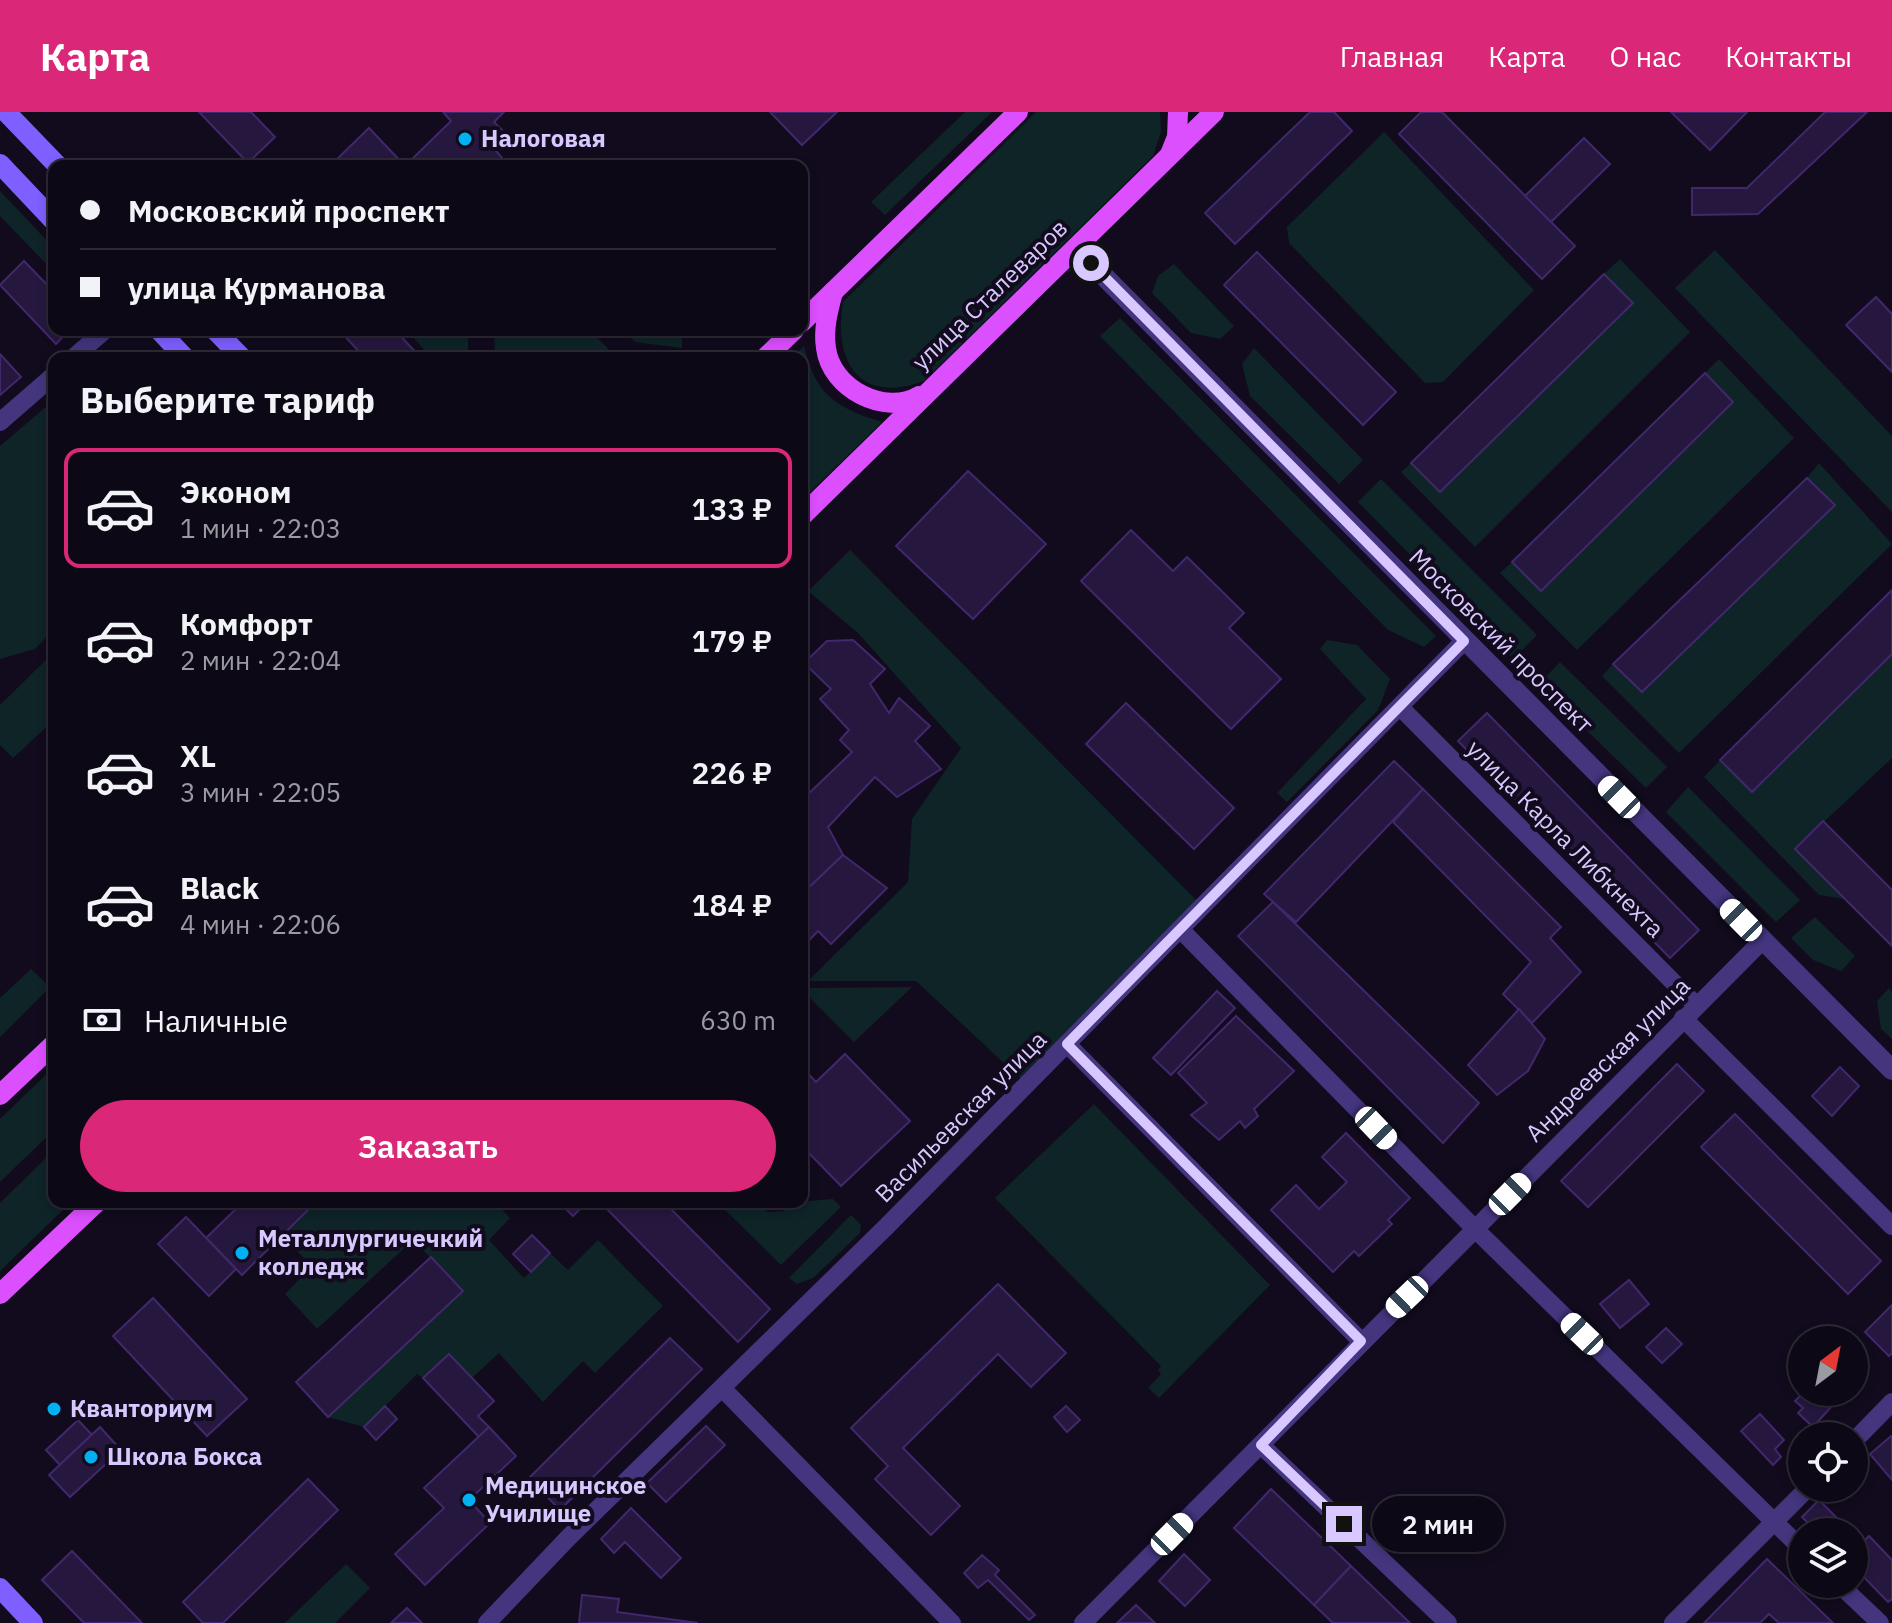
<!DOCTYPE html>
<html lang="ru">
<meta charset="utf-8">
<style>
body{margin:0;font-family:"IBM Plex Sans",sans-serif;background:#1b1623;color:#f1f3f6;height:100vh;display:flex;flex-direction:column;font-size:30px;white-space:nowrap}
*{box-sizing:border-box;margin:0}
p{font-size:26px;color:#9a9aa1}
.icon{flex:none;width:44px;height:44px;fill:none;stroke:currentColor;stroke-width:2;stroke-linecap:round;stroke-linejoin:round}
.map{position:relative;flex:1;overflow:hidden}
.details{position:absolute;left:48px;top:240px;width:760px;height:856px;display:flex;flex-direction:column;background:#0d0816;border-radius:16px;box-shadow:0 4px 12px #0003,0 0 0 2px #2d2935}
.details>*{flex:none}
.hud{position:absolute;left:48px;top:48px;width:760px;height:176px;border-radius:16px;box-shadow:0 4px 12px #0003,0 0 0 2px #2d2935;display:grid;align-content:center;height:176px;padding:0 32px;background:#0d0816}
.needle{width:52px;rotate:32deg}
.controls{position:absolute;left:1788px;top:1214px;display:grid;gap:16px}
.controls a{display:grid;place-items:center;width:80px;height:80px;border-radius:50%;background:#0d0816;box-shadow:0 4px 12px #0003,0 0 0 2px #2d2935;font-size:40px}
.end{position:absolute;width:36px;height:36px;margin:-18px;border:10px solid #d8c8ff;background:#111;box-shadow:0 0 0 4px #111}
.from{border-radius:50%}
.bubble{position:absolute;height:56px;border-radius:28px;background:#0d0816;box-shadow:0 4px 12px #0003,0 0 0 2px #2d2935;font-size:26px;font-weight:600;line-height:56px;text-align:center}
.car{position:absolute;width:24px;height:48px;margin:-24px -12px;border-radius:10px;box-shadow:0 0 6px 2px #0007;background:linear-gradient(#fff 24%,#345 0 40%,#fff 0 76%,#345 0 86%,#fff 0)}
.hud b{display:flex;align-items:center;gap:28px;height:76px;font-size:30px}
.hud b+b{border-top:2px solid #2d2935}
.hud i{width:20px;height:20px;background:#f1f3f6}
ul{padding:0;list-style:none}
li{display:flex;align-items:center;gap:24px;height:120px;margin:0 16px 12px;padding:0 16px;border:4px solid transparent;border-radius:16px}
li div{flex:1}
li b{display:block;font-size:30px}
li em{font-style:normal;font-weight:600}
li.active{border-color:#db2777}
li>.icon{width:72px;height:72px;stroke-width:1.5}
h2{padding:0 32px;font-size:36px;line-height:96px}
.pay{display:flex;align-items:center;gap:20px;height:88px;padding:0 32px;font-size:30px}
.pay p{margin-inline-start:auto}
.primary-button{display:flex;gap:16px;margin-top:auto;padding:16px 32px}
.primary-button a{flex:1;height:92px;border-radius:48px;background:#db2777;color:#fff;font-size:32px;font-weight:600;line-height:92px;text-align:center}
header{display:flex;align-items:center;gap:48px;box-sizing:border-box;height:112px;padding:0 40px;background:#db2777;color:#fff}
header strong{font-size:38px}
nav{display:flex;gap:44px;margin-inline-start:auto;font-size:28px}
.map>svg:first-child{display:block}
.green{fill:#0e2427}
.building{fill:#26173f;stroke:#41286c;stroke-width:2}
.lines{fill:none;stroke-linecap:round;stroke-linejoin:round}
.minor{stroke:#44357e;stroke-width:18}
.tertiary{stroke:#44357e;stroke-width:20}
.secondary{stroke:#7f5fff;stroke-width:20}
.primary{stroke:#dc4fff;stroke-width:20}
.route{stroke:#d8c8ff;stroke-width:10}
.poi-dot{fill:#00b0f3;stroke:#110b1d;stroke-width:3}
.labels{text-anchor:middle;stroke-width:8;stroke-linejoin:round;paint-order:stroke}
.poi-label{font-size:24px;font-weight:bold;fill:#d8c8ff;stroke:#110b1d;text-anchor:start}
.street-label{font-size:24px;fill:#d8c8ff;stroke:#110b1d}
</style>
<header>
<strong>Карта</strong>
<nav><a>Главная</a><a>Карта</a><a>О нас</a><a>Контакты</a></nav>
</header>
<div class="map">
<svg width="1892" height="1511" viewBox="0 0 1892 1511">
<rect width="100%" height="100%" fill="#110b1d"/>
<g class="green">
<path d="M965,0H992L885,103L871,90Z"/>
<path d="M1036,0H1160L1161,20L1153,44L924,269C859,293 833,250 843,190Z"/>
<path d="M1384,20L1534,178L1443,270L1425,271L1289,131L1287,115Z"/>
<path d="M0,79L54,136V160L0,104Z"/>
<path d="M1715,138L1892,324V400L1675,176Z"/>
<path d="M1620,147L1690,220L1475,435L1401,360L1411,351L1440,379L1632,191L1604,162Z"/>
<path d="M1174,152L1234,214L1220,227L1191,221L1152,181L1158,164Z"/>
<path d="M1120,206L1436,524L1424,535L1388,518L1100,224Z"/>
<path d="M407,218H468V246H431Z"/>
<path d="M494,218H590L617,246H495Z"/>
<path d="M623,218H682V236L635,230Z"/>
<path d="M804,234C815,282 836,296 882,310L802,388V246H791Z"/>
<path d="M1254,236L1363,348L1339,372L1250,284L1242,252Z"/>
<path d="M1719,247L1794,326L1577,538L1500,461L1512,450L1542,479L1733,291L1705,261Z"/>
<path d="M54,288V517L35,537L0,547V334Z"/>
<path d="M1819,351L1892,432L1679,641L1602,564L1613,552L1643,580L1834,393L1807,366Z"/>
<path d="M1381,367L1537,523L1513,547L1358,390Z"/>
<path d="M850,438L1198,790L1022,968L916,869H808L908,770L912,707L961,636L858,521L808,479Z"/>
<path d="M1327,528L1357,533L1390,567L1378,598L1287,690L1277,681L1366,587L1320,537Z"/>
<path d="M1892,542V646L1795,737L1844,787L1819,783L1704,665L1720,648L1752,680Z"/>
<path d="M50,544L54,548V608L13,646L0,633V593Z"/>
<path d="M1560,550L1667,655L1646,676L1539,572Z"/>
<path d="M1688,675L1800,788L1776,810L1666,700Z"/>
<path d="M1815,805L1855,844L1841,859L1813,848L1791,826Z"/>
<path d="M31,857L50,875L0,925V886Z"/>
<path d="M912,875L854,930L802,878V876Z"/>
<path d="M1889,876L1892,880V927L1881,917L1877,889Z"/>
<path d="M54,955V1018L0,1070V1007Z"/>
<path d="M1094,992L1270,1173L1159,1286L1148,1276L1161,1262L1158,1258L1161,1254L995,1086Z"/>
<path d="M54,1038V1090H71L0,1159V1091Z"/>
<path d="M833,1087L841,1095L781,1153L717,1090H756L768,1100L783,1099L795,1090Z"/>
<path d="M316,1090H495L510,1106L489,1128L524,1166L550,1141L568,1158L598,1128L663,1194L595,1261L583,1249L543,1290L499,1241L472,1266L449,1242L423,1266L417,1262L364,1315L328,1305L463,1179L413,1128L317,1217L285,1182L312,1154L282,1124Z"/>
<path d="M851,1103L861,1113L860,1121L813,1166L797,1172L789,1166Z"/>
<path d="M346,1452L370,1476L335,1511H285Z"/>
</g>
<g class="building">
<path d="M199,0H251L275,25L248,51Z"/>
<path d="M443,0H504L494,10L504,20L491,33L509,54H339L335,49L369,16L405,54L451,9Z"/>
<path d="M770,0H837L802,33Z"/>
<path d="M1310,0H1334L1352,19L1235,132L1205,101Z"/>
<path d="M1421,0H1442L1575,134L1542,167L1399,22Z"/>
<path d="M1671,0H1747L1710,38Z"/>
<path d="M1825,0H1867L1758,102L1692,103V76H1747Z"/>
<path d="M1584,26L1610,52L1551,110L1525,84Z"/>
<path d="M1257,140L1396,280L1363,313L1224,173Z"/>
<path d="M24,149L54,180V218H69L56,232L0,173Z"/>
<path d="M1604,162L1633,191L1440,380L1411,351Z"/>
<path d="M1876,185L1892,202V260L1846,213Z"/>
<path d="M339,218H395L421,246H365Z"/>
<path d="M0,242L21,265L0,283Z"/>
<path d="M1705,261L1733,290L1541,479L1512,450Z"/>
<path d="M968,359L1046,432L973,507L896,434Z"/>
<path d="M1807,366L1835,393L1642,580L1613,552Z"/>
<path d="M1131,418L1173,459L1187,445L1244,501L1229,516L1281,567L1231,617L1081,469Z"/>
<path d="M1892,478V542L1752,680L1720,648Z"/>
<path d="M853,528L885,557L870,572L889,601L899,586L930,614L915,629L941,657L897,685L875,665L828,715L843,743L802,782V688L852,640L840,628L849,618L820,587L831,577L804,551L827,529Z"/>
<path d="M1126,591L1234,696L1194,737L1086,632Z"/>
<path d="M1487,601L1699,818L1670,846L1458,629Z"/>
<path d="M1394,649L1423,677L1296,810L1264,782Z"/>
<path d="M1423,677L1561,815L1550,826L1581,860L1532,911L1503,882L1531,850L1393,710Z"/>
<path d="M1823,709L1892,778V834L1795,737Z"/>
<path d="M843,743L887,776L831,832L818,819L802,836V782Z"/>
<path d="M1273,790L1479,991L1443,1031L1238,824Z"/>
<path d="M1217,879L1235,896L1171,963L1153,946Z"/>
<path d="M1519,897L1545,927L1528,959L1497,983L1468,953Z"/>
<path d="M1236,904L1294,959L1254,997L1258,1004L1245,1016L1240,1009L1219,1028L1191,1003L1207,991L1178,961Z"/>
<path d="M845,942L910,1009L841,1074L806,1038L802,1042V955L816,970Z"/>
<path d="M1677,952L1704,979L1588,1095L1561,1069Z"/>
<path d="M1840,955L1859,974L1832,1004L1812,984Z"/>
<path d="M1735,1002L1881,1149L1848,1182L1701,1035Z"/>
<path d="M1346,1021L1410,1086L1388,1108L1392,1112L1359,1144L1354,1139L1333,1160L1271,1098L1296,1073L1319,1097L1347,1070L1322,1045Z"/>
<path d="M243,1090H316L242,1163L206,1126Z"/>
<path d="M559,1090H587L573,1104Z"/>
<path d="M600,1090H664L770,1197L738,1230Z"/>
<path d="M186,1105L236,1157L209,1184L158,1132Z"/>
<path d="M532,1123L550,1141L531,1160L513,1142Z"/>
<path d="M431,1145L463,1179L328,1305L296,1270Z"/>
<path d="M1629,1168L1649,1192L1620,1216L1600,1192Z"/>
<path d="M998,1172L1066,1241L1031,1275L998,1242L903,1336L960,1394L931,1423L875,1367L888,1354L851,1316Z"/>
<path d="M153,1186L247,1287L207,1324L113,1224Z"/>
<path d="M1892,1193V1241L1889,1244L1865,1220Z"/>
<path d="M1666,1216L1682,1232L1662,1251L1646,1235Z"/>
<path d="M670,1226L702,1257L560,1398L529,1366Z"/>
<path d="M449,1242L494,1289L478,1304L489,1315L479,1325L423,1266Z"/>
<path d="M1804,1280H1818L1832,1294L1813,1315L1798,1301L1803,1296L1795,1289Z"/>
<path d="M385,1294L397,1307L376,1328L364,1315Z"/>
<path d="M1066,1294L1080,1308L1067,1320L1054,1305Z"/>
<path d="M1760,1302L1784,1328L1775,1337L1781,1345L1773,1353L1741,1319Z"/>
<path d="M78,1308L92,1323L60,1353L46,1338Z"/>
<path d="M706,1314L725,1333L666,1390L647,1371Z"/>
<path d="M100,1315L121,1338L70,1385L49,1363Z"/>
<path d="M489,1315L516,1344L469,1388L490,1411L425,1473L395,1442L444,1396L424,1376Z"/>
<path d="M1891,1324L1892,1325V1368L1870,1342Z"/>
<path d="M308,1367L338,1398L223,1511H203L183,1490Z"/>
<path d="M1271,1377L1351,1454L1314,1493L1234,1416Z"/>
<path d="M1819,1388L1838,1407L1825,1420H1817L1802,1405Z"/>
<path d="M631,1396L681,1446L661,1466L625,1430L614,1441L601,1427Z"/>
<path d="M1869,1424L1892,1448V1487L1888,1490L1854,1455V1439Z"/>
<path d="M72,1439L142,1511H84L42,1468Z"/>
<path d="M1184,1442L1210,1468L1185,1494L1159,1469Z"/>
<path d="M982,1443L999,1458L995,1463L1035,1503L1029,1508L988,1468L978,1476L964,1461Z"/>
<path d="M1767,1447L1833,1511H1779L1769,1502L1760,1511H1704Z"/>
<path d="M1351,1454L1410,1511H1333L1314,1493Z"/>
<path d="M582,1483L619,1487L617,1500L698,1511H579Z"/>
<path d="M1136,1493L1155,1511H1117Z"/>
<path d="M407,1496L422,1511H391Z"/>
</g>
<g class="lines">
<g class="minor">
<path d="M73,246L105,218"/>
<path d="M0,310L54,263"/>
<path d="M1400,595L1696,893"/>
<path d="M1180,817L1475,1117L1802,1437"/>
<path d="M1683,906L1892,1114"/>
<path d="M1067,932L1361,1229"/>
<path d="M722,1276L952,1511"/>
<path d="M1854,1329L1892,1290"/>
<path d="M1261,1333L1448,1511"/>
<path d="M1839,1472L1880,1511"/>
<path d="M487,1511L568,1426L886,1115L1464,529"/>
<path d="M1083,1511L1762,829"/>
<path d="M1673,1511L1808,1376"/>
</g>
<path class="tertiary" d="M1076,136L1892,958"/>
<g class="secondary">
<path d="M6,0L58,54"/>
<path d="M0,52L54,109"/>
<path d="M159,218L185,246"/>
<path d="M215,218L242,246"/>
<path d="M0,1476L33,1511"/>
</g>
<g class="primary">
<path d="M1171,40L1177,25L1178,0"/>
<path d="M833,180C828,199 823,217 826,236C831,277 885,304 919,284"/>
<path d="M802,210L1018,0"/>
<path d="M765,246L794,218"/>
<path d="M802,404L1214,0"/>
<path d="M0,983L54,932"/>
<path d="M0,1182L97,1090"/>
</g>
</g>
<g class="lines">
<path class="route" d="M1091,151L1464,529L1067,932L1361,1229L1261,1333L1344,1412"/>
</g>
<g class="poi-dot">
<circle cx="465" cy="27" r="8"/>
<circle cx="242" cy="1141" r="8"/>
<circle cx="54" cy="1297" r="8"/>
<circle cx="91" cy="1345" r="8"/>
<circle cx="469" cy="1388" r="8"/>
</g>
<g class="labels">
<g class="poi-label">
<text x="481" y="35">Налоговая</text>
<text x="258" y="1135">Металлургичечкий<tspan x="258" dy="28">колледж</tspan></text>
<text x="70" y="1305">Кванториум</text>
<text x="107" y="1353">Школа Бокса</text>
<text x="485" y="1382">Медицинское<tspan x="485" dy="28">Училище</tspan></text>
</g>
<g class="street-label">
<text transform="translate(990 183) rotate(-44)" y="8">улица Сталеваров</text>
<text transform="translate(1501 529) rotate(45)" y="8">Московский проспект</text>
<text transform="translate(1565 727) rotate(45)" y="8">улица Карла Либкнехта</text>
<text transform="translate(1608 948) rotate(-45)" y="8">Андреевская улица</text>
<text transform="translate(961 1005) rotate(-45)" y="8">Васильевская улица</text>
</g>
</g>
</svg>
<div class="controls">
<a><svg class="needle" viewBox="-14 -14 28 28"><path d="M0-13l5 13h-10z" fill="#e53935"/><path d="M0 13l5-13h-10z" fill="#9a9aa1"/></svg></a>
<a><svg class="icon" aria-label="locate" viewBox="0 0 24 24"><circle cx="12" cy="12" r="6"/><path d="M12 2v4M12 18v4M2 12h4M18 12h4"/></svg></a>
<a><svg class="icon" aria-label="layers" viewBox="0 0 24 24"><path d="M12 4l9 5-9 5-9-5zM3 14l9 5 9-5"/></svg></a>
</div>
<i class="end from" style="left:1091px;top:151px"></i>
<i class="end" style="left:1344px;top:1412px"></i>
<div class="bubble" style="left:1372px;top:1384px;width:132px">2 мин</div>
<i class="car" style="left:1619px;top:685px;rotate:315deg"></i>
<i class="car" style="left:1741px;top:808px;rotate:315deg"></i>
<i class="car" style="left:1376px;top:1016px;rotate:136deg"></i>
<i class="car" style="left:1510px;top:1082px;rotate:45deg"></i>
<i class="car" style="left:1407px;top:1185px;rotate:226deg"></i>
<i class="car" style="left:1582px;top:1222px;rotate:314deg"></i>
<i class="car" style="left:1172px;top:1422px;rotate:45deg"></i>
<div class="hud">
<b><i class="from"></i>Московский проспект</b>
<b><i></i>улица Курманова</b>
</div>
<section class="details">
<h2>Выберите тариф</h2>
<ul>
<li class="active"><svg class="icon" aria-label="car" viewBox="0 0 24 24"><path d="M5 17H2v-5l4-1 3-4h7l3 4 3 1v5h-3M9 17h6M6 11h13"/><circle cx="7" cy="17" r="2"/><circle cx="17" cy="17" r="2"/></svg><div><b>Эконом</b><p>1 мин · 22:03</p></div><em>133 ₽</em></li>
<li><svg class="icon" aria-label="car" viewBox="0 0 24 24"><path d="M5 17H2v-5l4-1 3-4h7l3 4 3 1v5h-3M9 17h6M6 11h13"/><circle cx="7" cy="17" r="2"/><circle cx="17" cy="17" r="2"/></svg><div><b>Комфорт</b><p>2 мин · 22:04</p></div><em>179 ₽</em></li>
<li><svg class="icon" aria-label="car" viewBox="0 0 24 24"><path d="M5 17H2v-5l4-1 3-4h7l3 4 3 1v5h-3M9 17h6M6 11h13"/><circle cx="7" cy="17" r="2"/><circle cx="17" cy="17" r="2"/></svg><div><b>XL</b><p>3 мин · 22:05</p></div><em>226 ₽</em></li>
<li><svg class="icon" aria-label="car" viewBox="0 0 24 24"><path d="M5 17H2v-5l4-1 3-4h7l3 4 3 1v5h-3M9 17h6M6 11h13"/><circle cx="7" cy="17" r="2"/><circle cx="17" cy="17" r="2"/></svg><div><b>Black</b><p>4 мин · 22:06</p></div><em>184 ₽</em></li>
</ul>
<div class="pay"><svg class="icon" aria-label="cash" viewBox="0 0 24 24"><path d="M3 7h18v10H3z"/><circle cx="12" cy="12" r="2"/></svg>Наличные<p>630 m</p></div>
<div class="primary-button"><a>Заказать</a></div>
</section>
</div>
